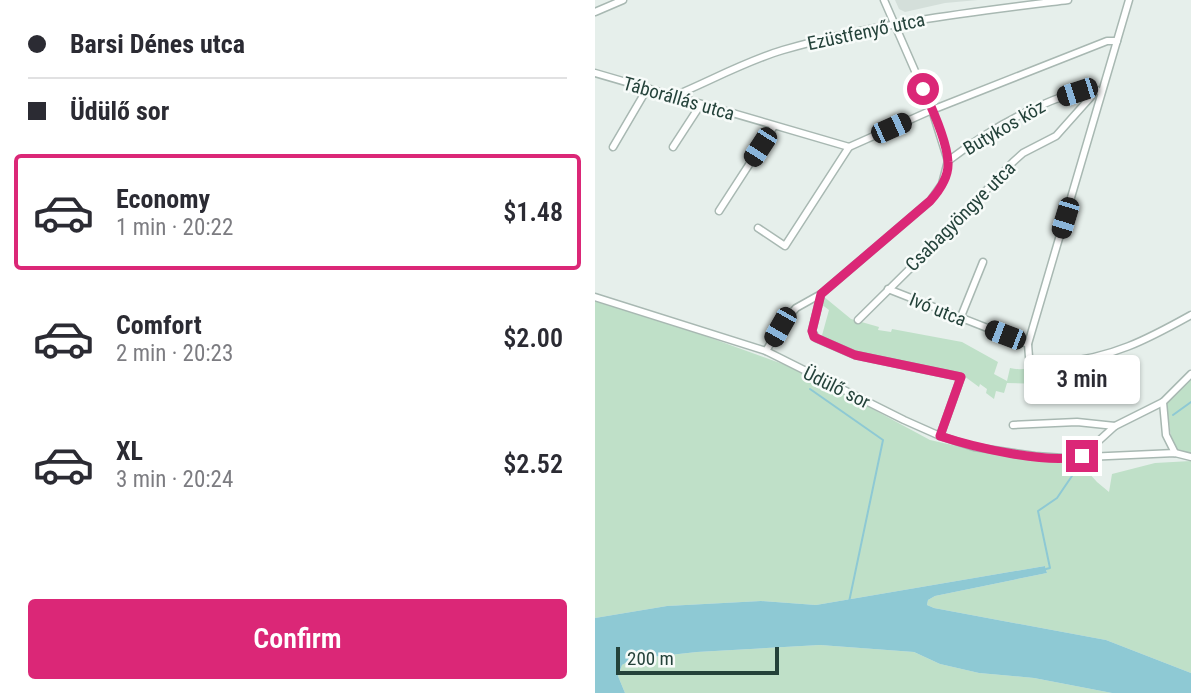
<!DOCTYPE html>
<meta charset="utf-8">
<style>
body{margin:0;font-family:"Roboto Condensed",sans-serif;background:#f2f2f3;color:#2b2b33;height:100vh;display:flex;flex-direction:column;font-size:26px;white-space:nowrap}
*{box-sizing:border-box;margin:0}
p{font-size:23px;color:#7c7c81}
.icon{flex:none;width:38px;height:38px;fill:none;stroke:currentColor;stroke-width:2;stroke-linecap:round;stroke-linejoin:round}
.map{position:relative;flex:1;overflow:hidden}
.details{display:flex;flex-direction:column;background:#fff;width:595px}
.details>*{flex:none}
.guide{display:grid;align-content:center;height:154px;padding:0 28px;background:#fff}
.scale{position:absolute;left:21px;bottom:18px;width:163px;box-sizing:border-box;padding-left:7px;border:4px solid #24423a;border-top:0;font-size:19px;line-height:24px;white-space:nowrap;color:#24423a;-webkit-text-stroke:5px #f7fbf9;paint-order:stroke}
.end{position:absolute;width:32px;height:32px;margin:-16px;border:9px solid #db2777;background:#fff;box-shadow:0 0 0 4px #fff}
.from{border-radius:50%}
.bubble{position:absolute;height:49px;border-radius:7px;background:#fff;box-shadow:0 2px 5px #0004;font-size:23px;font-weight:600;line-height:49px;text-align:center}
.car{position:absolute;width:21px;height:42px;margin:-21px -10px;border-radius:9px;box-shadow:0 0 5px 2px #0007;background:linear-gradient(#222 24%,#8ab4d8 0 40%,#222 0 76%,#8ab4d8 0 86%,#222 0)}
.guide b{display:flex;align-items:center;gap:24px;height:66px;font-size:26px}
.guide b+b{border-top:2px solid #e1e1e2}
.guide i{width:18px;height:18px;background:#2b2b33}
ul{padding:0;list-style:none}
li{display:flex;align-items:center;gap:21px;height:116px;margin:0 14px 10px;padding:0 14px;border:4px solid transparent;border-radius:7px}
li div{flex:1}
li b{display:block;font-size:26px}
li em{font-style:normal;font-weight:600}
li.selected{border-color:#db2777}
li>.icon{width:63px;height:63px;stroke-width:1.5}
.button{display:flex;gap:14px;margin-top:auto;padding:14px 28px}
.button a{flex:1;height:80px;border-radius:7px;background:#db2777;color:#fff;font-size:28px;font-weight:600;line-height:80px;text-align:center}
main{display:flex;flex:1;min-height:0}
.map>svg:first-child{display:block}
.built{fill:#d4dfda}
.green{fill:#bfe0c8}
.water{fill:#8ec9d4}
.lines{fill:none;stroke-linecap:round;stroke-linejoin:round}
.stream{stroke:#8ec9d4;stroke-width:2}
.street-casing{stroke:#a8b8b2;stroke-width:9}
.street{stroke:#fff;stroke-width:6}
.route{stroke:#db2777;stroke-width:9}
.labels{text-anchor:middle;stroke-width:5;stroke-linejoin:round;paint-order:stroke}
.street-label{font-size:19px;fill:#24423a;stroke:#f7fbf9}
</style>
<main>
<section class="details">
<div class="guide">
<b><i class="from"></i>Barsi Dénes utca</b>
<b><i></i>Üdülő sor</b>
</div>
<ul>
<li class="selected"><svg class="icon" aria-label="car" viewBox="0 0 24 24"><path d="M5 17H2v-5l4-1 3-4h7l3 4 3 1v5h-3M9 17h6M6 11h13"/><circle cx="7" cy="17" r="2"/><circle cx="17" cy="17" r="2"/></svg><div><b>Economy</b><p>1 min · 20:22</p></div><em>$1.48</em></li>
<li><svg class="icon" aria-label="car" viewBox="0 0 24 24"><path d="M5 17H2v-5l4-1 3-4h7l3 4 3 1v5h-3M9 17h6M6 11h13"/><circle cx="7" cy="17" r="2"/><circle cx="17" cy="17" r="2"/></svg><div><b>Comfort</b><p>2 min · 20:23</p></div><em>$2.00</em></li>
<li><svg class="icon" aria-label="car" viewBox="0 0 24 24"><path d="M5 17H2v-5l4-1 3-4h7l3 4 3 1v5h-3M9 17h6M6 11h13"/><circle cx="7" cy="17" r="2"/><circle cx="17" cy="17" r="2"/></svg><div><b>XL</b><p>3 min · 20:24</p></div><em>$2.52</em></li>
</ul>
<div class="button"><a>Confirm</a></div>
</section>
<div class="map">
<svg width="596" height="693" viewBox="0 0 596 693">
<rect width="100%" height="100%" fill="#e6efeb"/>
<path class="built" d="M300,0H383L350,3L310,12L304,9Z"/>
<g class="green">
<path d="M0,296L207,371L335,440L393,453L484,462L502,482L514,492L517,474L560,463L596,461V673L511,640L339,608L332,605L333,600L340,596L452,573L450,566L221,605L166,601L72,606L0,618Z"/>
<path d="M228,296L256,319L284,327L283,330L296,332L297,329L367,342L403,362L399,374L412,381L415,368C429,372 442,365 456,365C469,365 479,365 492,363L503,381L512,377L522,386L412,383L409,393L401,391L399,399L391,393L392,389L385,384L384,387L369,376L261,353L226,339L234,310L226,304Z"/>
<path d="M596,374V456H582L577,444L571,402Z"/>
<path d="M225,645L319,652L345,664L384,673L439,678L517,693H30L23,676L27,665L38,659L102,652Z"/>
</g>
<path class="water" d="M450,566L452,573L340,596L333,600L332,605L339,608L511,640L596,673V693H517L439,678L384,673L345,664L319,652L225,645L102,652L38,659L27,665L23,676L30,693H0V618L72,606L166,601L221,605Z"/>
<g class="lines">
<g class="stream">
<path d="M215,389L288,440L254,602"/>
<path d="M578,415L596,402"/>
<path d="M451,569L455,568L443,511L462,498L481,470"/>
</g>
<g class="street-casing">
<g id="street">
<path d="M534,0L433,344L434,357C443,365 454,363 465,362C515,359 553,339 596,315"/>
<path d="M0,12L28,0"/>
<path d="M0,73L254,147L337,110L512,41H522"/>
<path d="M79,96C115,81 151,61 188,50C281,23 377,12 473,0"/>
<path d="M18,147L52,89"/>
<path d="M78,147L106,104"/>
<path d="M353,161C396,128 442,102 495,88L503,91"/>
<path d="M124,211L179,126"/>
<path d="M163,228L190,246L254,147"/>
<path d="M293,289L433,344"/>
<path d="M226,294L217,331L221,338L260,355L366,377L345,436"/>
<path d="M0,297L171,351L309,420L345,436L379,447L440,456L469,458L580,453L596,457"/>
<path d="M365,319L388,262"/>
<path d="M263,320L348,236L418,162L428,153L461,136L502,90"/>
<path d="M171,351L185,327L201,308L226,294L335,201L347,184L353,161L337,110L289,0"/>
<path d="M418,425L482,422L520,426"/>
<path d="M580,453L571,435L568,402L596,374"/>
<path d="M487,456L520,426L568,402"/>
</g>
</g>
<use href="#street" class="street"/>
</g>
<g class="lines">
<path class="route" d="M328,89C337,108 352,141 353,162C354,176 344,191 335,201L226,294L217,331L219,337L260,355L366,377L345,436C378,447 453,465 487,456"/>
</g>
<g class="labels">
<g class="street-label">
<text transform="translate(271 31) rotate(-12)" y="7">Ezüstfenyő utca</text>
<text transform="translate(84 98) rotate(16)" y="7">Táborállás utca</text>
<text transform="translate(409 127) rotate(-30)" y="7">Butykos köz</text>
<text transform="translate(365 216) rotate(-45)" y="7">Csabagyöngye utca</text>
<text transform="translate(343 309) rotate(22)" y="7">Ivó utca</text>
<text transform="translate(242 387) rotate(26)" y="7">Üdülő sor</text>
</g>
</g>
</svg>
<div class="scale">200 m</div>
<i class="end from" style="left:328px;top:89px"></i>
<i class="end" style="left:487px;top:456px"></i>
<div class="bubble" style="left:429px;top:355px;width:116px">3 min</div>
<i class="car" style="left:482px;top:92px;rotate:252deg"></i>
<i class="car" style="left:296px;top:128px;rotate:66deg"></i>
<i class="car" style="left:165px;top:147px;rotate:213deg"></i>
<i class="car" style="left:470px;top:218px;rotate:197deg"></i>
<i class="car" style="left:185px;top:327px;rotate:210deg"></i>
<i class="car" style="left:410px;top:335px;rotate:291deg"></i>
</div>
</main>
